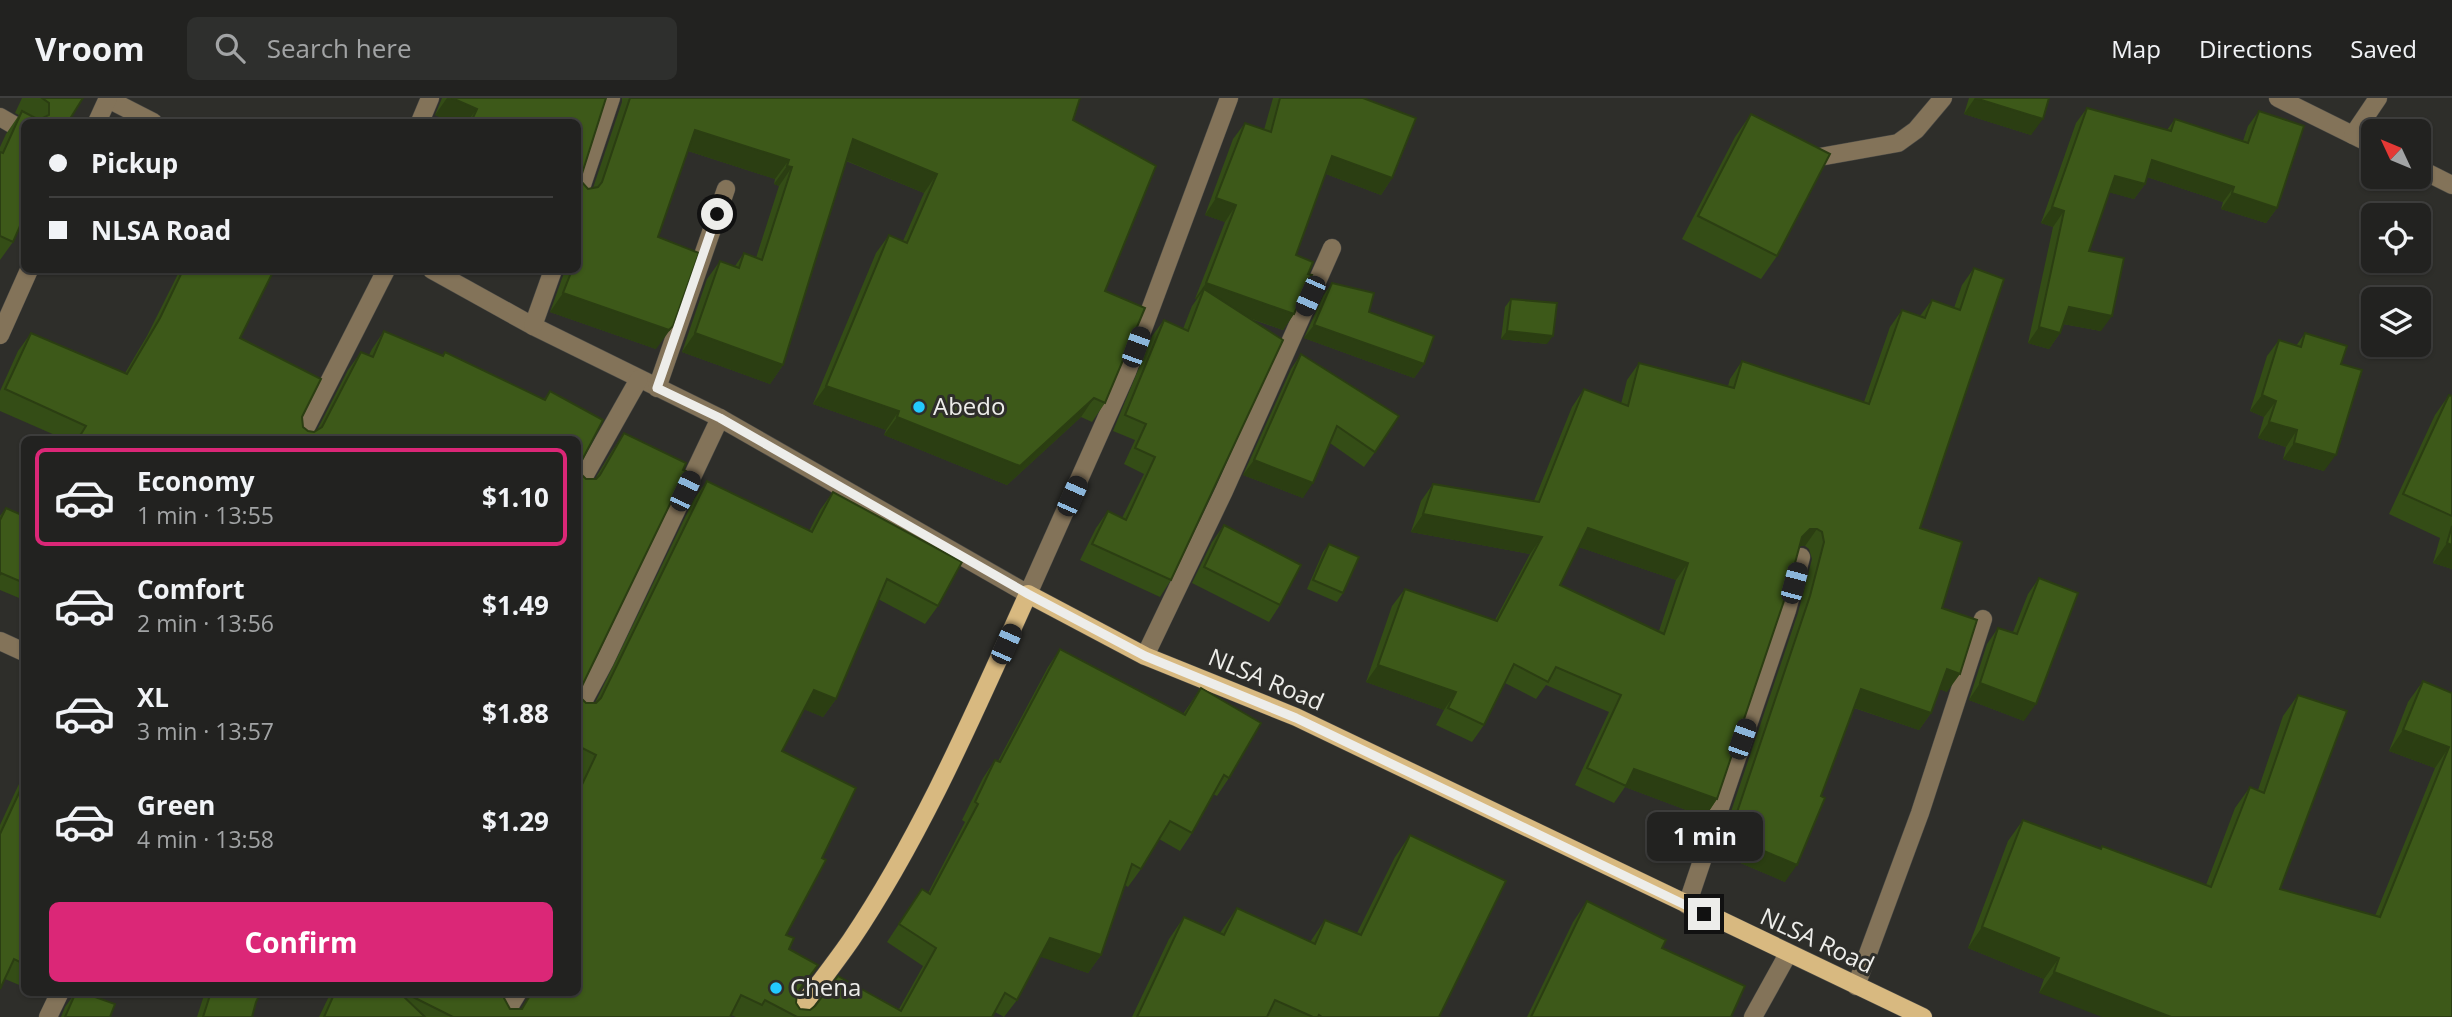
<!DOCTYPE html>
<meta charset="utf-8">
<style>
body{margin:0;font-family:"Open Sans",sans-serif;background:#2e2f2d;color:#f1f3f6;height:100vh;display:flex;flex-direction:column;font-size:26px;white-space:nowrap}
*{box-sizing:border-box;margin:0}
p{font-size:23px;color:#a2a4a5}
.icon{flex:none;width:38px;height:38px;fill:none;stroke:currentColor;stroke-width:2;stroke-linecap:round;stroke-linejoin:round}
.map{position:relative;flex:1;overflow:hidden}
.panel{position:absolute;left:21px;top:338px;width:560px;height:560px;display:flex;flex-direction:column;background:#222220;border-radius:10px;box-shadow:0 2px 5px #0004,0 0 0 2px #3f3f3e}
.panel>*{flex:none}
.top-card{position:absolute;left:21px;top:21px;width:560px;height:154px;border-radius:10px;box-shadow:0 2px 5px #0004,0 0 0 2px #3f3f3e;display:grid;align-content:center;height:154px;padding:0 28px;background:#222220}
.needle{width:46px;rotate:314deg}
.buttons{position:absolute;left:2361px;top:21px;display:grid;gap:14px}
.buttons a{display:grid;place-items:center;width:70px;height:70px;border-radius:10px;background:#222220;box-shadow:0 2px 5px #0004,0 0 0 2px #3f3f3e;font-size:35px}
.end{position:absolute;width:32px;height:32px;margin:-16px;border:9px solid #ededea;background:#111;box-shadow:0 0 0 4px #111}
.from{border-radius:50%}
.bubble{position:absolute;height:49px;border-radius:10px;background:#222220;box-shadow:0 2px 5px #0004,0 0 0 2px #3f3f3e;font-size:23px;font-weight:700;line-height:49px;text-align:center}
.car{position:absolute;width:21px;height:42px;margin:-21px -10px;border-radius:9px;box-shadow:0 0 5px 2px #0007;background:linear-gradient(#222 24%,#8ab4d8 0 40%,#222 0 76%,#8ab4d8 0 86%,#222 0)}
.top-card b{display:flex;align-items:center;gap:24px;height:66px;font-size:26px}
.top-card b+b{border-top:2px solid #3f3f3e}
.top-card i{width:18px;height:18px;background:#f1f3f6}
ul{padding:12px 0 0;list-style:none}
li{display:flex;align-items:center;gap:21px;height:98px;margin:0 14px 10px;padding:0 14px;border:4px solid transparent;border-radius:10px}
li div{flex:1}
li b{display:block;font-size:26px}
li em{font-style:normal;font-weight:700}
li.current{border-color:#db2777}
li>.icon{width:63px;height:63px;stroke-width:1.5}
.button{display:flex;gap:14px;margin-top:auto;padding:14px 28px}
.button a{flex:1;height:80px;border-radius:10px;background:#db2777;color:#fff;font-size:28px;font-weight:700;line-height:80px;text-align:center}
header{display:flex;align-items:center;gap:42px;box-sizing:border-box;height:98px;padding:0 35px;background:#222220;border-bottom:2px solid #3f3f3e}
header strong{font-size:33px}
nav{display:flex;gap:38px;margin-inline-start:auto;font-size:24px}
.search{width:490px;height:63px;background:#2e2f2d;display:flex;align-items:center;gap:18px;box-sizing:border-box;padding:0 24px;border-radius:10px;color:#a2a4a5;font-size:26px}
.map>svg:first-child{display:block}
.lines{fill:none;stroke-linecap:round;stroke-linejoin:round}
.minor-casing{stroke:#494945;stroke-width:19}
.major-casing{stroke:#494945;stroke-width:19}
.minor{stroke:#837359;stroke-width:18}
.major{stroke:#d8b980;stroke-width:18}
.wall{fill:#344d16;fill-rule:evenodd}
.shaded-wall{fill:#2b3e12}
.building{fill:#3d5919;stroke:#2b3e12;stroke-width:2;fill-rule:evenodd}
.route{stroke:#ededea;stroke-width:9}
.poi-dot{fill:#23c9fe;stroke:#2e2e2a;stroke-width:2.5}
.labels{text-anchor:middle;stroke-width:6;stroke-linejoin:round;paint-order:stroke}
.poi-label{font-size:24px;fill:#ededea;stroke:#2e2e2a;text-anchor:start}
.street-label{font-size:24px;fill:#ededea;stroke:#2e2e2a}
</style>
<header>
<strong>Vroom</strong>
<div class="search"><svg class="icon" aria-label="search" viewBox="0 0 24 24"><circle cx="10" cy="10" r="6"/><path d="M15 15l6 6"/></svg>Search here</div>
<nav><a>Map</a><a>Directions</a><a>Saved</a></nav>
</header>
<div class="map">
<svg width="2452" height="919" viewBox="0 0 2452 919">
<rect width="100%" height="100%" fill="#2e2e2a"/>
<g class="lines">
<g class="minor-casing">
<g id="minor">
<path d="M2278,0L2373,47"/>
<path d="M108,1L153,24"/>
<path d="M0,19L24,33"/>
<path d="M97,24L108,0"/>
<path d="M420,24L430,0"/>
<path d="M2353,37L2378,0"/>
<path d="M1814,60L1898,45L1916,32L1943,0"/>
<path d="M2418,70L2452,87"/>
<path d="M578,99L611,0"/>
<path d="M432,172L533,228L720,320L1028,496L1127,274L1229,0"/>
<path d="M533,228L553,172"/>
<path d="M0,237L29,172"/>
<path d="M657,290L726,91"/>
<path d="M300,341L386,172"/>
<path d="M578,389L639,281"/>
<path d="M0,543L24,554"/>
<path d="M1145,558L1224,393L1332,150"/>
<path d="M578,613L605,563L720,320"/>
<path d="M1687,807L1787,512L1801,459"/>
<path d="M1856,888L1920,715L1983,521"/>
<path d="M48,919L60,894"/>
<path d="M503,919L518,894"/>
<path d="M1753,919L1788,856"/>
</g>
</g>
<g class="major-casing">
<path id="major" d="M794,919C813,893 833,868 851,842C923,735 975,613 1028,496L1145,558L1296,619L1923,919"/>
</g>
<use href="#minor" class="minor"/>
<use href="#major" class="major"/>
</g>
<g class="wall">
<path d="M22,0H83L68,24H24L13,144L0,162V49L6,36L19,17L15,15Z"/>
<path d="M442,0H606L580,82L588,91L593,90L622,4V0H1080L1073,22L1105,193V305L1092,324L1081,319L1007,387L884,337L886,332L813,306L876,155L889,137L903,143L924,95L846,63L783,267L770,286L682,254L707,181L720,163L735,168L744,155L756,160L779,88L774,86L775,81L688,53L658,139L656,251L550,214L564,175L563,172H578V24H452L435,17Z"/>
<path d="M1273,0H1363L1392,80L1381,97L1326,76L1296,157L1294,216L1283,232L1248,220L1171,482L1160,499L1080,462L1096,430L1108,413L1122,420L1144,376L1124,366L1135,342L1113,333L1152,238L1164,222L1183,231L1192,208L1197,201H1195L1225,124L1205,117L1233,41L1245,25L1264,32Z"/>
<path d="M1969,0H2049L2031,37L1964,16Z"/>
<path d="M2087,10L2167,32L2175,21L2243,43L2248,28L2259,13L2277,110L2266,125L2221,111L2223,104L2147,79L2145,86L2134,101L2109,94L2089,153L2101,233L2063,226L2060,235L2049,251L2028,245L2053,129L2041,125L2076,25Z"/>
<path d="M1751,16L1777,158L1761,181L1682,141L1735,39Z"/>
<path d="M1974,170L1920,430L1942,510L1947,594L1940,591L1931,615L1919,632L1854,610L1785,784L1717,755L1798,515L1812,461L1809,451L1805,448H1800L1717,701L1705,719L1625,689L1614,705L1575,687L1609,614L1546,587L1536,601L1505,585L1484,627L1472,644L1436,627L1444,612L1366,584L1392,508L1405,491L1495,522L1530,456L1411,434L1421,403L1433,386L1534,403L1572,309L1584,291L1621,306L1627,282L1639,265L1728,288L1730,281L1742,263L1864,304L1890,229L1902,212L1920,218L1932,202L1954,210L1962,187ZM1579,449L1676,482L1659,533L1560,487Z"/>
<path d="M180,172H274L240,240L321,281L302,319L303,329L308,333L314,334L317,332L348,272L361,254L369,257L372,251L384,233L442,257L445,254L544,301L550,293L603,322L580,366L581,376L586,381H595L612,353L624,335L686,365L683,372L686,373L581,590V600L586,605H595L694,401L707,383L809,433L820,412L833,394L962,464L938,508L925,526L878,501L836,601L823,619L804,611L782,653L856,690L822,760L826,762L786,837L794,840L789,851L818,867L797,896L796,905L800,911L810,912L815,908L838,878L899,911L923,868L887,844L922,791L928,795L965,724L962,722L983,680L995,662L998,663L1048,569L1060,551L1183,616L1201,590L1261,625L1229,680L1217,698L1213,696L1192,735L1180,753L1159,741L1141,771L1128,789L1125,787L1101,857L1088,875L1040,858L1017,902L1004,919L995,914L992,919H736L731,917L730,919H319L331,894H508L504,900L510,911H521L528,900V894H578V687L583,675L578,672V341H64L0,313V293L18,253L31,235L125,275L147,238Z"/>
<path d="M1332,185L1369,214L1424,266L1414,280L1304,240L1323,198Z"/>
<path d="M1511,201L1547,246L1501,241L1505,209Z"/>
<path d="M2305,235L2341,266L2324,373L2283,361L2286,349L2258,340L2264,319L2250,313L2267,258L2279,242L2296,248Z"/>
<path d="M1301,256L1375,354L1364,369L1330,345L1303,400L1243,377L1291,271Z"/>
<path d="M2449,297L2452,298V471L2433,465L2440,440L2389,416L2435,317Z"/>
<path d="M6,410L24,418V502L0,492V418Z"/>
<path d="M1224,427L1280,507L1269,524L1192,485L1212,444Z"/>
<path d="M1329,446L1343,495L1337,504L1307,491L1323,454Z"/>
<path d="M2039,480L2024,623L1969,602L1987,546L1998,530L2013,534L2028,496Z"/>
<path d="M2423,583L2452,595V919L2039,895L2044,881L1968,850L2008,743L2023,722L2100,751L2102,748L2206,787L2235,710L2250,689L2258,692L2283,618L2298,597L2280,791L2375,818L2435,670L2389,653L2408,604Z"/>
<path d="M24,675V889L5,881L0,891V727Z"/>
<path d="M1410,737L1439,919H1132L1169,841L1184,819L1220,835L1237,810L1310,844L1325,822L1357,835L1395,759Z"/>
<path d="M1587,803L1662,850L1731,919H1527L1573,824Z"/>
<path d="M76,894L110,919H61L65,909Z"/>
<path d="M205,894H261L256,904L252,919H197Z"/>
</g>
<g class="shaded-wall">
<path d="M447,0H452L477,11L467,24H452L435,17Z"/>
<path d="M1975,0L2043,21L2031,37L1964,16Z"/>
<path d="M695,32L789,62L775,81L682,51Z"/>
<path d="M853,41L937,76L924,95L840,60Z"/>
<path d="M1332,58L1392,80L1381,97L1321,74Z"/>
<path d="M2152,62L2234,89L2223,104L2141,77Z"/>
<path d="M787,68L792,69L779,88L774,86Z"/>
<path d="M2115,78L2145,86L2134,101L2104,93Z"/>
<path d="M2232,95L2277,110L2266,125L2221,111Z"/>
<path d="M1216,100L1236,107L1225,124L1205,117Z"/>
<path d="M2052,109L2064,113L2053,129L2041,125Z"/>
<path d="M1206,185L1294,216L1283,232L1199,202L1204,191L1197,201H1195Z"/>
<path d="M563,195L673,228L656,251L550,214Z"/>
<path d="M2069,209L2112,218L2101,233L2058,225Z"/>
<path d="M1314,227L1424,266L1414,280L1304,240Z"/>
<path d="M2039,229L2060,235L2049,251L2028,245Z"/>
<path d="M1507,233L1553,238L1547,246L1501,241Z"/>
<path d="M695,235L783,267L770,286L682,254Z"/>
<path d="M826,288L899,313L886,332L813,306Z"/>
<path d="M2262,297L2276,303L2264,319L2250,313Z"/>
<path d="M1094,300L1081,319L1007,387L884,337L897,319Z"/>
<path d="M2269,324L2297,332L2286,349L2258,340Z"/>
<path d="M2294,345L2336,357L2324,373L2283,361Z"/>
<path d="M1254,362L1313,385L1303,400L1243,377Z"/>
<path d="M1423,416L1542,439L1530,456L1411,434Z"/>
<path d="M1588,430L1688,465L1676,482L1576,448Z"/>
<path d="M1810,431H1817L1805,448H1797L1802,439Z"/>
<path d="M2447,445L2452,447V471L2433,465Z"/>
<path d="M1378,567L1456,594L1444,612L1366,584Z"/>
<path d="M1947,571L1960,576L1947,594L1934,589Z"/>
<path d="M1980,585L2036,606L2024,623L1969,602Z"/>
<path d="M1861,591L1931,615L1919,632L1849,608Z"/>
<path d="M814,592L836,601L823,619L801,610Z"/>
<path d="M2403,632L2449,649L2435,670L2389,653Z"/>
<path d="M1634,671L1717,701L1705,719L1625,689Z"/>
<path d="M1729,738L1797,767L1785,784L1717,755Z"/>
<path d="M1982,829L2059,860L2044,881L1968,850Z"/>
<path d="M1050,840L1101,857L1088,875L1038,858Z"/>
<path d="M2054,874L2171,919H2102L2039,895Z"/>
</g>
<g class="building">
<path d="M42,0H83L68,24H24V119L13,144L0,138V54L3,55L22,13L39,22L49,17V5Z"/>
<path d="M452,0H606L580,82L588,91L598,89L602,84L630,0H1080L1073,22L1156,68L1105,193L1145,210L1105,305L1094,300L1020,368L897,319L899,313L826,288L889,137L907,145L937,76L853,41L783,267L695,235L720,163L739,170L744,155L762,162L792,69L787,68L789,62L695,32L658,139L699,155L673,228L669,232L563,195L572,172H578V24H471L477,11Z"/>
<path d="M1280,0H1363L1416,20L1392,80L1332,58L1296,157L1313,164L1308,176L1312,177L1294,216L1206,185L1236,107L1216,100L1245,25L1271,34Z"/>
<path d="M1975,0H2049L2043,21Z"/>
<path d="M2087,10L2171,33L2175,21L2248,45L2259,13L2304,28L2277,110L2232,95L2234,89L2152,62L2145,86L2115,78L2089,153L2124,160L2112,218L2069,209L2060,235L2039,229L2064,113L2052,109Z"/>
<path d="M1751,16L1830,56L1777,158L1698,118Z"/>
<path d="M1974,170L2004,181L1920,430L1962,444L1942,510L1977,522L1960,576L1947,571L1931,615L1861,591L1821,698L1825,700L1797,767L1729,738L1810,498L1824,444L1822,434L1817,431H1810L1802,439L1788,491L1717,701L1634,671L1626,688L1587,670L1621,597L1556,569L1548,584L1514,566L1484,627L1448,610L1456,594L1378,567L1405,491L1497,523L1542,439L1423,416L1433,386L1539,404L1584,291L1628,308L1639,265L1734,290L1742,263L1869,306L1902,212L1925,220L1932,202L1960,212ZM1588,430L1688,465L1664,536L1560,487Z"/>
<path d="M183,172H274L240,240L321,281L302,319L303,329L308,333L314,334L322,329L361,254L373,259L384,233L443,258L445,254L545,302L550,293L603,322L580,366L581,376L586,381H596L600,377L624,335L686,365L683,372L686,373L581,590V600L586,605H596L601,600L707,383L812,434L833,394L962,464L938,508L887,481L836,601L814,592L782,653L856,690L822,760L826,762L786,837L794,840L789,851L818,867L797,895L796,905L800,911L810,912L815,908L838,878L901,913L936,850L899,826L922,791L930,796L978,706L975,704L995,662L1000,664L1060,551L1185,617L1201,590L1261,625L1229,680L1224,677L1192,735L1170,723L1141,771L1132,766L1101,857L1050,840L1017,902L1005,895L992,919H797L765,902L762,907L741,897L730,919H453L403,894H508L504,900L510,911H522L532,894H578V695L596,657L578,648V341H78L86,328L5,291L31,235L127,276L160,220Z"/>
<path d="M1332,185L1374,195L1369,214L1434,238L1424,266L1314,227Z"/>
<path d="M1204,191L1283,242L1171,482L1092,446L1108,413L1126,422L1155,359L1135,350L1146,326L1125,317L1164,222L1188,233Z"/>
<path d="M1511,201L1557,205L1553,238L1507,233Z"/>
<path d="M2305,235L2347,248L2341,266L2362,272L2336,357L2294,345L2297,332L2269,324L2276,303L2262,297L2279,242L2301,249Z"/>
<path d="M1301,256L1399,318L1375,354L1337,328L1313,385L1254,362Z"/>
<path d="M2449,297L2452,298V418L2403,396Z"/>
<path d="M6,410L24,418V485L1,475L0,477V422Z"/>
<path d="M1224,427L1301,467L1280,507L1204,469Z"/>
<path d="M2452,428V447L2447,445Z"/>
<path d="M1329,446L1359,459L1343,495L1313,482Z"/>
<path d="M2039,480L2078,495L2036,606L1980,585L1998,530L2017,536Z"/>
<path d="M2423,583L2452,595V919H2171L2054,874L2059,860L1982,829L2023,722L2101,751L2102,748L2211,789L2250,689L2264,695L2298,597L2347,613L2280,791L2380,819L2449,649L2403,632Z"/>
<path d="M24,684V866L14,861L0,891V736Z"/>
<path d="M1410,737L1506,783L1439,919H1322L1319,917L1318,919H1313L1275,902L1267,919H1137L1184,819L1224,837L1237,810L1315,846L1325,822L1361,837Z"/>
<path d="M1587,803L1666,842L1662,850L1745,888L1731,919H1531Z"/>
<path d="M76,894H81L115,906L110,919H65Z"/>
<path d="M211,894H261L256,904L252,919H203Z"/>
<path d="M335,894H399L425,919H324Z"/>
</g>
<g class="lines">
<path class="route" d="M717,116L657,290L720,320L1028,496L1145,558L1296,620L1704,816"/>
</g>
<g class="poi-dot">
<circle cx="919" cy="309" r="7"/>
<circle cx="776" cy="890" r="7"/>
</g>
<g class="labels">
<g class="poi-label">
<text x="933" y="317">Abedo</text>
<text x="790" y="898">Chena</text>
</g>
<g class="street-label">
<text transform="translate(1266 582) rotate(23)" y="8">NLSA Road</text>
<text transform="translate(1817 843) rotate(25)" y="8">NLSA Road</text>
</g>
</g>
</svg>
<div class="buttons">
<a><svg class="needle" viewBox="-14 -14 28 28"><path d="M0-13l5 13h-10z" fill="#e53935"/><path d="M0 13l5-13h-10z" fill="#a2a4a5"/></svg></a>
<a><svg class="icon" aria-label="locate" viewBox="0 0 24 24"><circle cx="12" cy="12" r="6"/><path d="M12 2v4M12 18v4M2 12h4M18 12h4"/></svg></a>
<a><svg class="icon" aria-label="layers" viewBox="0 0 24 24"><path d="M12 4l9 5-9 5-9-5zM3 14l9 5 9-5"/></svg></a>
</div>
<i class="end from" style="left:717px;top:116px"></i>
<i class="end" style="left:1704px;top:816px"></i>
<div class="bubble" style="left:1647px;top:714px;width:116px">1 min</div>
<i class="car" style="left:1310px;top:198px;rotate:204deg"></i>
<i class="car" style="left:1136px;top:249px;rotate:20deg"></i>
<i class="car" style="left:685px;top:393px;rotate:25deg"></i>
<i class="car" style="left:1072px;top:398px;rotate:24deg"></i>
<i class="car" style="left:1794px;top:485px;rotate:15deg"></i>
<i class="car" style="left:1006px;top:546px;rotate:24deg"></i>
<i class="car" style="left:1742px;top:641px;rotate:19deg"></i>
<div class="top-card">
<b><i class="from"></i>Pickup</b>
<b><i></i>NLSA Road</b>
</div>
<section class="panel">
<ul>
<li class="current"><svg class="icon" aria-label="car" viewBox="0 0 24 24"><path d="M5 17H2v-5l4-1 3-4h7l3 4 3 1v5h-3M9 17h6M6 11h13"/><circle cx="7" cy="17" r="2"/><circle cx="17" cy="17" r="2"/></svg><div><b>Economy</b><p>1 min · 13:55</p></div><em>$1.10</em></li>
<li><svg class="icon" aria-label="car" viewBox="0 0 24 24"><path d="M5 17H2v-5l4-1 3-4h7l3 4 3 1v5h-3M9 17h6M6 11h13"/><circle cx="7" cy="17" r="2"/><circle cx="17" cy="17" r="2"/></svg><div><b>Comfort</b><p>2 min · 13:56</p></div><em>$1.49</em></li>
<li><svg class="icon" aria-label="car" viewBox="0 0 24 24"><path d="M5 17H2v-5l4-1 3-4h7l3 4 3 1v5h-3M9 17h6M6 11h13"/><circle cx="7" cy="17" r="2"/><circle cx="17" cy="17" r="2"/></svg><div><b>XL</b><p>3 min · 13:57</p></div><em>$1.88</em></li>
<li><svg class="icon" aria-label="car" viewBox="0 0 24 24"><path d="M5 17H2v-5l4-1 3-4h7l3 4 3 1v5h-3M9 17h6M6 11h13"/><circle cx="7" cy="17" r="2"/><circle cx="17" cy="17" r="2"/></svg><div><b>Green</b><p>4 min · 13:58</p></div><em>$1.29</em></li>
</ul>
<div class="button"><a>Confirm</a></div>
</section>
</div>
